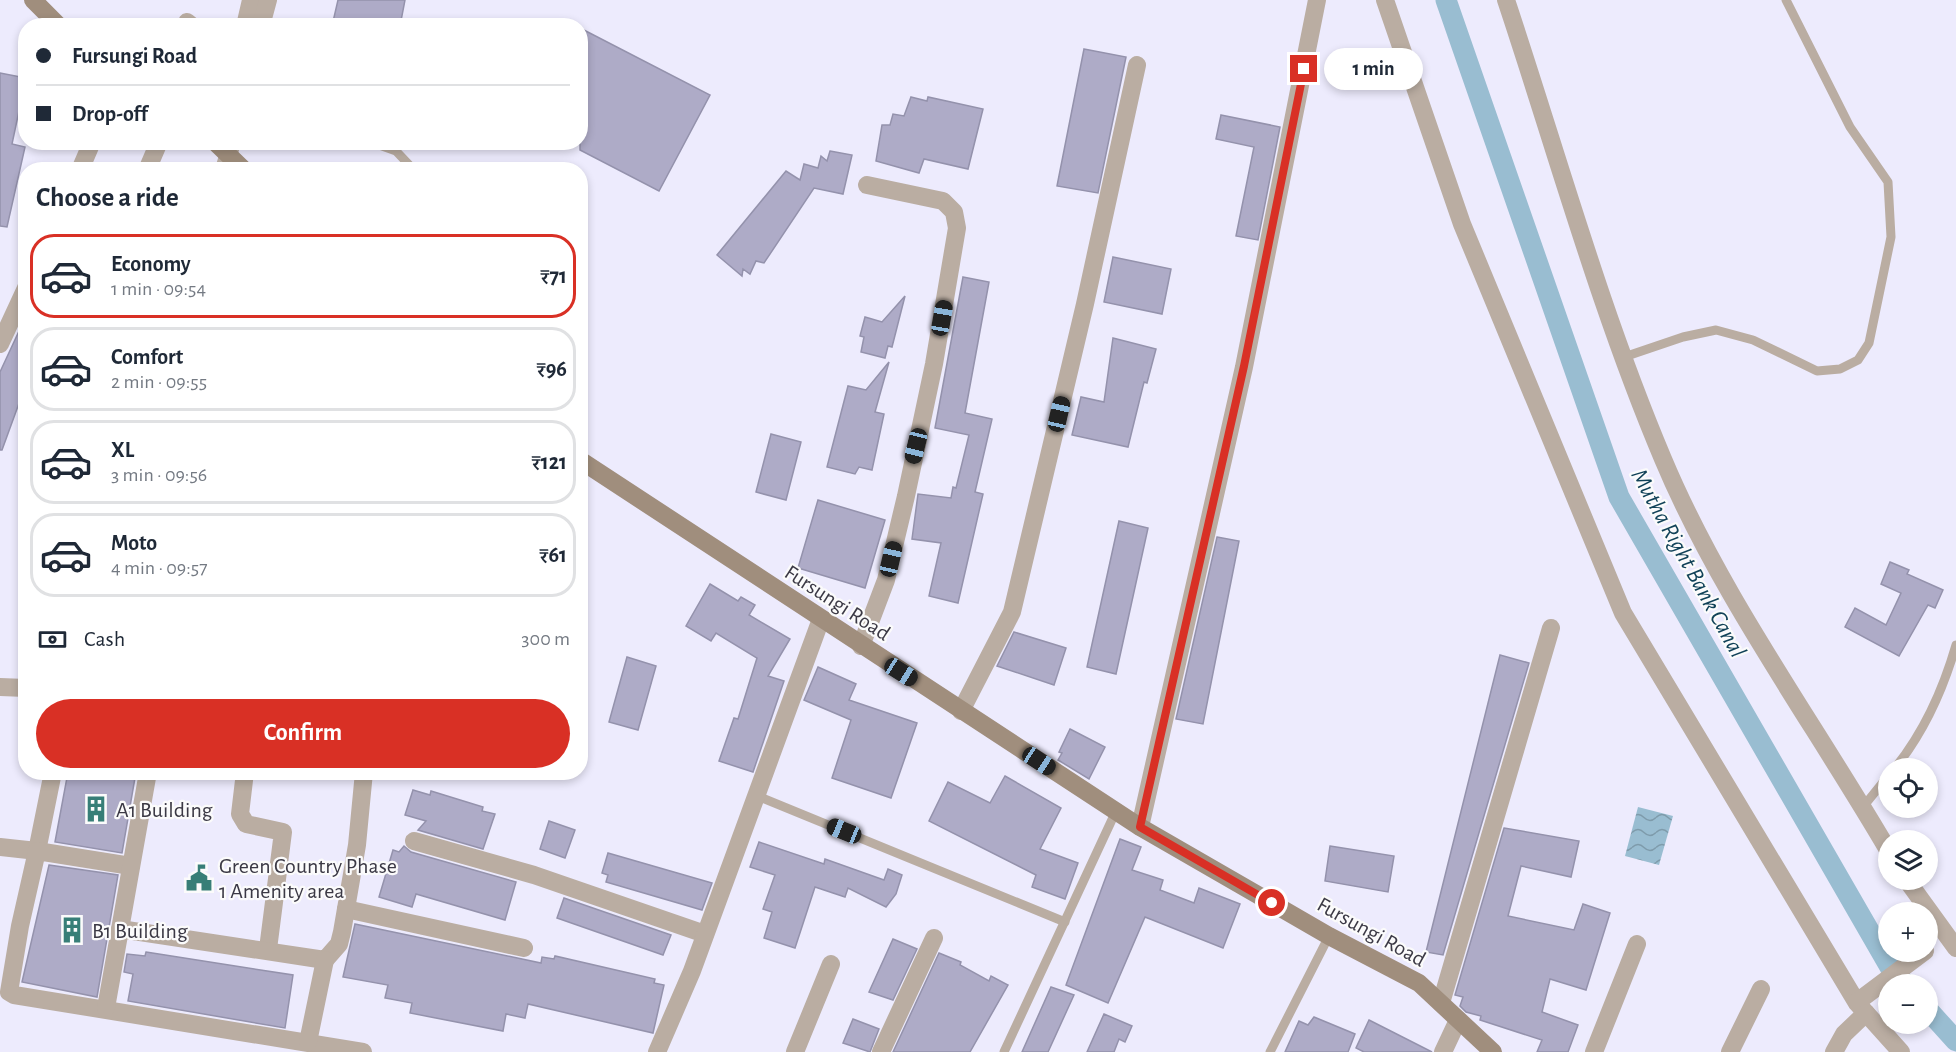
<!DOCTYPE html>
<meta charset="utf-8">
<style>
body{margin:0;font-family:"Alegreya Sans",sans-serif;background:#f6f6f7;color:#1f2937;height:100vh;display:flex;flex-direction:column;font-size:22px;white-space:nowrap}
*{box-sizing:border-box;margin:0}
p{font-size:20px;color:#747a83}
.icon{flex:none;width:33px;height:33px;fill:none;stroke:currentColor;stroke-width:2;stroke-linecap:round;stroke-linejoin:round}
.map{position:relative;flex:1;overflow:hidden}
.details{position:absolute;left:18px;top:162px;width:570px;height:618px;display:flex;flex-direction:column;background:#fff;border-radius:24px;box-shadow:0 3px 9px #0003}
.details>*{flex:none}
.banner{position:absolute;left:18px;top:18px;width:570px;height:132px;border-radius:24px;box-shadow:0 3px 9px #0003;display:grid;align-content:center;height:132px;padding:0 18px;background:#fff}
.fabs{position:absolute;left:1878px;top:758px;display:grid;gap:12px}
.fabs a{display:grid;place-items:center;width:60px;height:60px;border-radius:50%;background:#fff;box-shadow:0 3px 9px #0003;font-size:30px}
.end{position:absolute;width:27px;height:27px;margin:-14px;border:8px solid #d93025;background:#fff;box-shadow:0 0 0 3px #fff}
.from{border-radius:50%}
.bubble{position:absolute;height:42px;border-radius:21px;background:#fff;box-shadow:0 3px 9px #0003;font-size:20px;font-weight:700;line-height:42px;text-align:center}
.car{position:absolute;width:18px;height:36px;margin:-18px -9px;border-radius:8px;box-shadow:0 0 4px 2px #0007;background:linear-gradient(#222 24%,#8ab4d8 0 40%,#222 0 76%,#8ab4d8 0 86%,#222 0)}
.banner b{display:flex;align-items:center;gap:21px;height:57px;font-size:22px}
.banner b+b{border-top:2px solid #e0e1e3}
.banner i{width:15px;height:15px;background:#1f2937}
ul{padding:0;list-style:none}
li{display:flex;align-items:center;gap:18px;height:84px;margin:0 12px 9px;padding:0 6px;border:3px solid #e0e1e3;border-radius:24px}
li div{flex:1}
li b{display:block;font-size:22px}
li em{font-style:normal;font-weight:700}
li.active{border-color:#d93025}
li>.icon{width:54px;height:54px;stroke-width:1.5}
h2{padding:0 18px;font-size:27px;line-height:72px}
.pay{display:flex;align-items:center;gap:15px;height:66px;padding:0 18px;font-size:22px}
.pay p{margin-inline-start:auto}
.button{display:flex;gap:12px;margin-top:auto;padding:12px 18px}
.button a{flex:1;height:69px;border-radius:36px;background:#d93025;color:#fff;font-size:24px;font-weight:700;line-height:69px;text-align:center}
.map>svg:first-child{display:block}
.water{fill:url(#water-waves)}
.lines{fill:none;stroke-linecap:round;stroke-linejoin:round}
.canal{stroke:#99bdd1;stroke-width:21}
.building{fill:#aeabc7;stroke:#9492ac;stroke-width:1.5}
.lane{stroke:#baada2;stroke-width:9}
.street{stroke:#baada2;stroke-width:18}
.secondary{stroke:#a08e7d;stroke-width:18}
.route{stroke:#d93025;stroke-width:8}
.labels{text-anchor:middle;stroke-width:4.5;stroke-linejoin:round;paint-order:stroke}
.street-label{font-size:22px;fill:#3b3945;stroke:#fbfbfb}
.poi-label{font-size:22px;fill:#3b3945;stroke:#fbfbfb;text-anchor:start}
.water-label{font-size:24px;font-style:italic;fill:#114258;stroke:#fbfbfb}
</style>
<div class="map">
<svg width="1956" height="1052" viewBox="0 0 1956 1052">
<defs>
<pattern id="water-waves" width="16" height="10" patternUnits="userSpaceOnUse" patternTransform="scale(1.5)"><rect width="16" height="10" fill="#99bdd1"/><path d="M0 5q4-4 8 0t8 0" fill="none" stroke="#7e9bab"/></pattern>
</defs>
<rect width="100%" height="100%" fill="#edebfd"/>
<path class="water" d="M1638,807L1673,816L1659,865L1625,856Z"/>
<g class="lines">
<g class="canal">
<path d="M1446,0L1619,497L1890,967L1905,984"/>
<path d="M1928,1010L1956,1041"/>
</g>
</g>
<g class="building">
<path d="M338,0H405L400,26H332Z"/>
<path d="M580,28L710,95L659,191L580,150Z"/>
<path d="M1084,49L1126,57L1098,193L1057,186Z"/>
<path d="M0,73L26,78L12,144L25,147L7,227L0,226Z"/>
<path d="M911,97L927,101L928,97L983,109L968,169L924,159L919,173L876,161L882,125H890L893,114L904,116Z"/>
<path d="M1221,115L1280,127L1258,240L1236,236L1254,147L1216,139Z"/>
<path d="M830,151L852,155L843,194L814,188L764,263L756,261L750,274L743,269L742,276L717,255L786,171L800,180L804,164L818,168L821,156L827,161Z"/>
<path d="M1113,257L1171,269L1162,314L1104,302Z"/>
<path d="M963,277L989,282L965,413L992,419L975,492L983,494L958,603L929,596L941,543L912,539L918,494L951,498L953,487L956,488L969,435L935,428Z"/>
<path d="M905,296L892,347L888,346L885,358L861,352L864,337L860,336L865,317L882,322Z"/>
<path d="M26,316V384L2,450H0V372Z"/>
<path d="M1113,338L1156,349L1147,383L1144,382L1128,447L1072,435L1081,397L1104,402Z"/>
<path d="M889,362L875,412L884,414L872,470L859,467L855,474L827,467L848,386L866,390Z"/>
<path d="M771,434L801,442L786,500L756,492Z"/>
<path d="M818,500L885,520L865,588L798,568Z"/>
<path d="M1119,521L1148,528L1116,674L1087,667Z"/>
<path d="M1217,537L1239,541L1203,724L1176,719Z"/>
<path d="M1890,562L1909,570L1907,574L1943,590L1935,608L1928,605L1899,656L1845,627L1855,608L1886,625L1901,593L1881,584Z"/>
<path d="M710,584L738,601L741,597L755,605L749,615L790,639L768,676L784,681L753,772L719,761L734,718L738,719L757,658L716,633L711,641L686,626Z"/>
<path d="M1014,632L1066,648L1054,685L997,666Z"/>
<path d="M1500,655L1529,663L1443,955L1426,952Z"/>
<path d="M627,657L656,666L638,730L609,722Z"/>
<path d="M818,667L856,684L849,700L917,723L891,798L832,778L851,720L804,700Z"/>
<path d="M1070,729L1105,747L1089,779L1058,760L1062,753L1059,752Z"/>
<path d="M68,772H136L122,853L55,842Z"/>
<path d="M1005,776L1061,808L1040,849L1078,863L1065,899L1032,887L1036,875L929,821L948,782L990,803Z"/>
<path d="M413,790L430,795L431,791L483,807L482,811L495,814L483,849L418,830L426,821L405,815Z"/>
<path d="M549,821L575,830L565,858L540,849Z"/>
<path d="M1504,828L1579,841L1571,877L1521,866L1508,916L1574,930L1583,904L1610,913L1586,990L1550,979L1542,1012L1578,1025L1568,1052H1537L1542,1040L1480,1020L1481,1016L1466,1012L1460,1006L1463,997L1455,995Z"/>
<path d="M1120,839L1141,847L1132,870L1163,880L1160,890L1194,903L1199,888L1240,904L1223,948L1145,917L1108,1003L1066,985Z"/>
<path d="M759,842L824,864L825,859L884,880L888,869L902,875L896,894L886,907L848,888L845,897L815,887L795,948L764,938L772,912L763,909L775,875L750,867Z"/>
<path d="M404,846L411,852L516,882L505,920L416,894L412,907L379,897L393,850L399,852Z"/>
<path d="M1330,846L1394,856L1388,892L1325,881Z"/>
<path d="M608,853L712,883L702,910L606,882L608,875L602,873Z"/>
<path d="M49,865L118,875L97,997L22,982Z"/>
<path d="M564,898L671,935L663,955L557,918Z"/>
<path d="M355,924L541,963L542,957L554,959L555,956L655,979L654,983L664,985L653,1033L528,1004L525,1018L506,1014L503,1031L410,1013L412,1003L385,998L388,985L343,977Z"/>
<path d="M893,939L917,949L893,1000L869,992Z"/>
<path d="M146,952L293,975L285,1028L128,1001L133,974L124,972L127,954L145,956Z"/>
<path d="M939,953L961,962L960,965L989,981L991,976L1008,985L970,1052H893Z"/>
<path d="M1051,987L1074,995L1048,1052H1022Z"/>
<path d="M1104,1014L1132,1026L1125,1042L1119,1039L1114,1052H1087Z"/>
<path d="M1314,1017L1355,1034L1348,1052H1285L1299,1021L1308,1025Z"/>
<path d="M853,1019L879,1029L870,1052L843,1043Z"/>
<path d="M1369,1020L1432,1052H1364L1356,1048Z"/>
</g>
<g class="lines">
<g class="lane">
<path d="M371,142L396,151L414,170"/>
<path d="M568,170V169"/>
<path d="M1624,357L1683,337L1716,330L1753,340L1817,371L1840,369L1858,360L1869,343L1891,237L1888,182L1850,127L1786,0"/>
<path d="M1895,768C1924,732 1943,690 1956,645"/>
<path d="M755,795L1065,922"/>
<path d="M1863,807L1888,776"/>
<path d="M1004,1052L1116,811"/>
<path d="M1270,1052L1329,936"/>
</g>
<g class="street">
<path d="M1385,0L1462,224L1623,613L1857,1003L1901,1052"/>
<path d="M1506,0C1557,153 1600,310 1663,459C1720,595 1814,723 1888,850"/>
<path d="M187,22L192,26"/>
<path d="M245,26L251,0"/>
<path d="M261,26L268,0"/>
<path d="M80,170L92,142"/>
<path d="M147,170L159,142"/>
<path d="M224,170L232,142"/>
<path d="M0,344L26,288"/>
<path d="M861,646L886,580L906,496L934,364L957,228L954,212L943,201L867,185"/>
<path d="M0,687L26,688"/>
<path d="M961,711L1012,612L1085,304L1137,65"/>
<path d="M245,772L240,814L246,824L283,832L268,949"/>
<path d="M1140,827L1244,367L1317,0"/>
<path d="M414,841L534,875L705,934"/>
<path d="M0,847L37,851L53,772"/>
<path d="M131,866L37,851L20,926L9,992L14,995L363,1052"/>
<path d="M1906,879L1956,948"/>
<path d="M346,909L524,948"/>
<path d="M120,929L325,960L339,944L342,932L357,845L364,772"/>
<path d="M1857,1002L1925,951"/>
<path d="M1441,1003L1551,628"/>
<path d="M106,1008L148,772"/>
<path d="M308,1042L325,960"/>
<path d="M657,1052L692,971L821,619"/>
<path d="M795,1052L831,964"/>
<path d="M881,1052L934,938"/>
<path d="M1443,1052L1458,1020"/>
<path d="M1594,1052L1637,944"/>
<path d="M1730,1052L1761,989"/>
<path d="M1834,1052L1844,1034L1866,1013"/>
</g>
<g class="secondary">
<path d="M33,0L59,26"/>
<path d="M215,142L244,170"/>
<path d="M580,460L1140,827L1329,936L1419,983L1493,1052"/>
</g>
</g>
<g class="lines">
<path class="route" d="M1272,903L1140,827L1244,366L1304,69"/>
</g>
<defs>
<g id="building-bare" transform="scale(2.07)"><path d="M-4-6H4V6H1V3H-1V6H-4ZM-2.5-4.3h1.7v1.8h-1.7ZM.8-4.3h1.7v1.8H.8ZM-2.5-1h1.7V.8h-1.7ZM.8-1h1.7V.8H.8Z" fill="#377e77" stroke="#fbfbfb" stroke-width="2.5" paint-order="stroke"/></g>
<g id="civic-bare" transform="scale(2.07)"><path d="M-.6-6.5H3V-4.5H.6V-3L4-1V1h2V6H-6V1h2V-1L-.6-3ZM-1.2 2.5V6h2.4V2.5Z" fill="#377e77" stroke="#fbfbfb" stroke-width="2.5" paint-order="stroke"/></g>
</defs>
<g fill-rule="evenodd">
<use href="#building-bare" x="96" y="809"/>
<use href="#civic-bare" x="199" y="878"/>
<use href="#building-bare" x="72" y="930"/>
</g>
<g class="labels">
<g class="street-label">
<text transform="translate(838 602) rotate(33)" y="8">Fursungi Road</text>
<text transform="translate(1372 931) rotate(29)" y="8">Fursungi Road</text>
</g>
<g class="poi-label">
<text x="116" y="817">A1 Building</text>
<text x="219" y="873">Green Country Phase<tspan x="219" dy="25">1 Amenity area</tspan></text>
<text x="92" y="938">B1 Building</text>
</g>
<g class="water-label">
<text transform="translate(1689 563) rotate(61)" y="8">Mutha Right Bank Canal</text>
</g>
</g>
</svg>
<div class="fabs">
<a><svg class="icon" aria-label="locate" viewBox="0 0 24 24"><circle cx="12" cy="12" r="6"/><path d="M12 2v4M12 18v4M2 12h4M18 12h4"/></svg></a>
<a><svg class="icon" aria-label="layers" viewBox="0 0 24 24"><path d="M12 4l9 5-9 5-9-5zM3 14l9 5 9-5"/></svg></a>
<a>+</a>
<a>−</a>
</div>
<i class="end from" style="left:1272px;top:903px"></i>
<i class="end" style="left:1304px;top:69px"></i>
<div class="bubble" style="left:1324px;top:48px;width:99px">1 min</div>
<i class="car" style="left:942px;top:318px;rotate:10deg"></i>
<i class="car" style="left:1059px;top:414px;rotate:13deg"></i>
<i class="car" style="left:916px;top:446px;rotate:194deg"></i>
<i class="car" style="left:891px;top:559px;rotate:13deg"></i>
<i class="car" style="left:901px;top:672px;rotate:122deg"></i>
<i class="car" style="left:1039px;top:761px;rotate:123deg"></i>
<i class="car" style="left:844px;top:831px;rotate:292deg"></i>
<div class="banner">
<b><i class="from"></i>Fursungi Road</b>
<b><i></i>Drop-off</b>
</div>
<section class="details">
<h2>Choose a ride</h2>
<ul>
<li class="active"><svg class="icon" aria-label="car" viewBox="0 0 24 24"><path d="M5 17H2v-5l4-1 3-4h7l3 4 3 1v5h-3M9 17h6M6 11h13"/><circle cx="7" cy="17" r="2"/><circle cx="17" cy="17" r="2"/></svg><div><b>Economy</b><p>1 min · 09:54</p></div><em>₹71</em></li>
<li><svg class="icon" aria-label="car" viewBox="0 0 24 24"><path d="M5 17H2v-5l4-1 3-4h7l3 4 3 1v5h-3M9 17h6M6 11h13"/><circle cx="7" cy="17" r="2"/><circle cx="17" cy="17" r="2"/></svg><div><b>Comfort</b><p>2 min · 09:55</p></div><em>₹96</em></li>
<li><svg class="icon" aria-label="car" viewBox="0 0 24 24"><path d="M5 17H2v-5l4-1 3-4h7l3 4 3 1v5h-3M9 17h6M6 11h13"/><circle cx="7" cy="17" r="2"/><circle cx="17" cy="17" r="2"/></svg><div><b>XL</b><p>3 min · 09:56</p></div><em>₹121</em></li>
<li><svg class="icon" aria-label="car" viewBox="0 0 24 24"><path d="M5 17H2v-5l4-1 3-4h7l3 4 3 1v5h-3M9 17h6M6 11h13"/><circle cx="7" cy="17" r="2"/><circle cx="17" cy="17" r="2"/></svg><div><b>Moto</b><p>4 min · 09:57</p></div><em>₹61</em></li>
</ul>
<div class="pay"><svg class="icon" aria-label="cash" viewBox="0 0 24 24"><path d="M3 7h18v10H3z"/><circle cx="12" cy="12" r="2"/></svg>Cash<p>300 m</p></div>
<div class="button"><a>Confirm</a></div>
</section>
</div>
